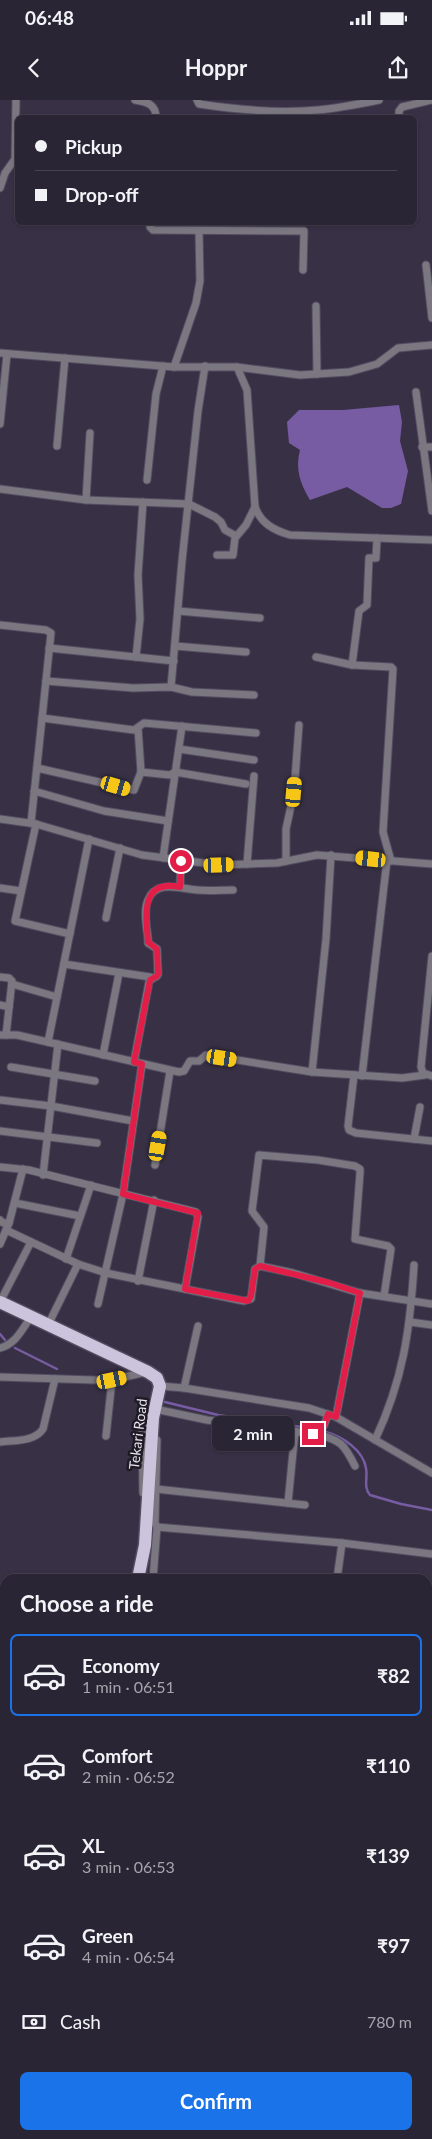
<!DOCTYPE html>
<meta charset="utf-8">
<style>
body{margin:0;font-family:Lato,sans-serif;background:#322d3c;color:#f1f3f6;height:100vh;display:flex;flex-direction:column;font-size:19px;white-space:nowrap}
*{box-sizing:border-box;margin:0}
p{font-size:16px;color:#a5a5ac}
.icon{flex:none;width:28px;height:28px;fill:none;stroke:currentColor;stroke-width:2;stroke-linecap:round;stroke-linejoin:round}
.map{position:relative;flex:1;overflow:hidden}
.panel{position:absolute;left:0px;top:1474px;width:432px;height:566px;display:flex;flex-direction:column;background:#2a2534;border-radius:15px 15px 0 0;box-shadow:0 1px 4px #0004,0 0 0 1px #46424f}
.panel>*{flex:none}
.hud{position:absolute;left:15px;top:15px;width:402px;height:110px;border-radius:8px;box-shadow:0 1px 4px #0004,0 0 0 1px #46424f;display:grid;align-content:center;height:110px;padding:0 20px;background:#2a2534}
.end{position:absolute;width:22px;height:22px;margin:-11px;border:6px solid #e11d48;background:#fff;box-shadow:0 0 0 2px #fff}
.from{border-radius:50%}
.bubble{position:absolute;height:35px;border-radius:8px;background:#2a2534;box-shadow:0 1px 4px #0004,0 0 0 1px #46424f;font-size:16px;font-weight:700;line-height:35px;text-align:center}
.car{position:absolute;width:15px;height:30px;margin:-15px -8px;border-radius:6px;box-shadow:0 0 4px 1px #0007;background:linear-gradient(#f5c518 24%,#345 0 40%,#f5c518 0 76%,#345 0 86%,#f5c518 0)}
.hud b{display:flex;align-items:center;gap:18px;height:48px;font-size:19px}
.hud b+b{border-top:1px solid #46424f}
.hud i{width:12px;height:12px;background:#f1f3f6}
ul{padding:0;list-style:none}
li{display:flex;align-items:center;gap:15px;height:82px;margin:0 10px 8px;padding:0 10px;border:2px solid transparent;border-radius:8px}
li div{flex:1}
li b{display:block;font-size:19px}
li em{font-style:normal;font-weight:700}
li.active{border-color:#1a73e8}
li>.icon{width:45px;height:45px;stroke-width:1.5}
h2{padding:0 20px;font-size:22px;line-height:60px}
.pay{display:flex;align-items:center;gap:12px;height:55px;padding:0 20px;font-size:19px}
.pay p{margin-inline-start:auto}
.button{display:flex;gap:10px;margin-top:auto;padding:10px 20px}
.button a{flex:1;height:58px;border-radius:8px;background:#1a73e8;color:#fff;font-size:20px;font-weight:700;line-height:58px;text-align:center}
.status{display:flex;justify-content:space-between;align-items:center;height:35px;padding:0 25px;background:#2a2534;direction:ltr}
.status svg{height:14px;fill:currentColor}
header{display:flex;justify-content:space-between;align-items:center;height:65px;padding:0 20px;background:#2a2534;font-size:22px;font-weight:700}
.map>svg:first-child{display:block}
.water{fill:#775ca3}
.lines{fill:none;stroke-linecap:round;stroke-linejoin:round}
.stream{stroke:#775ca3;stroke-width:2.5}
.minor-casing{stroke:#544d61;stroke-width:9}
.tertiary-casing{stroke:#544d61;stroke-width:11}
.trunk-casing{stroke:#544d61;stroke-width:15}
.minor{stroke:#7a7781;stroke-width:7}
.tertiary{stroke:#7a7781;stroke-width:9}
.trunk{stroke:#ccc4dc;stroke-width:12}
.rail{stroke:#cec9d8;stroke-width:2.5;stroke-dasharray:10 5;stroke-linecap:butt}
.route{stroke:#e11d48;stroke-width:6}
.labels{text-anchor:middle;stroke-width:5;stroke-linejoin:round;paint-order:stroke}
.street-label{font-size:14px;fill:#e7e3f0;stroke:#1e1b24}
</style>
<div class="status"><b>06:48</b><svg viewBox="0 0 49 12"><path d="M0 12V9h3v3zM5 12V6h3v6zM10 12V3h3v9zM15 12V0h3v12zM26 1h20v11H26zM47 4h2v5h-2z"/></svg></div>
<header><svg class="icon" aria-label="back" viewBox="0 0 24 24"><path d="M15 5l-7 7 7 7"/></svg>Hoppr<svg class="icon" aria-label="share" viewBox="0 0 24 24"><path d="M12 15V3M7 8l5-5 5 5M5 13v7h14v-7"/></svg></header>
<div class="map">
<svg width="432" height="2039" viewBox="0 0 432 2039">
<rect width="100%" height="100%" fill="#383146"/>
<path class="water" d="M399,305L402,322L400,341L408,371L401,404L391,408H382L347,387L310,400C300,383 295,369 300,350L289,343L287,322L299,310H343Z"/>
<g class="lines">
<g class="stream">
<path d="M0,1234L5,1240"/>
<path d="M15,1248L57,1269"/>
<path d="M165,1302L218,1315L315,1329"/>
<path d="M326,1332C343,1337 363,1350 366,1368C368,1378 363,1387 370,1395L401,1404L432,1410"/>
</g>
<g class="minor-casing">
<g id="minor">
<path d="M135,0C147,2 156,4 156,18"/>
<path d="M197,0L199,4C239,10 278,14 318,10C339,8 359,4 379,0"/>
<path d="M399,18V11L402,7L432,0"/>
<path d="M0,88L5,73L15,59L16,0"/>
<path d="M150,122V127L153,130L304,131L303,170"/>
<path d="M426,165L432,218"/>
<path d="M316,206L317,274"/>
<path d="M0,253L174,267H237L247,290L255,407C261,423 273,430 290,435L432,440"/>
<path d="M174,267L196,203L200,181L199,131"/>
<path d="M237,267L300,275L349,272L377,264L398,248L432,245"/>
<path d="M416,292L432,411"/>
<path d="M0,324L7,254"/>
<path d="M57,346L65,258"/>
<path d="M422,347H432"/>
<path d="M147,380L156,294L163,266"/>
<path d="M0,389L86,400L189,404L215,417L221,422L225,430L236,436"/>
<path d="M86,400L90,333"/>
<path d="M217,455H233L235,438L246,425L255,407"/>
<path d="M178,511L260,518"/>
<path d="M0,525L46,530L51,533L31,723"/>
<path d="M175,546L246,552"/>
<path d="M49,548L174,561"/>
<path d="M136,557L140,519L138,475L143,402"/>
<path d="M316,557L352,565L391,567L393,569L383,732L391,761"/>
<path d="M352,565L359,511L367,505L369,458H376L377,438"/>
<path d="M46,581L133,588L171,587L192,592L254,595"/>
<path d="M171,587L182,461L198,311L205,266"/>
<path d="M42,618L134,630L144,623L256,633"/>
<path d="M179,649L254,660"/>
<path d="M37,668L134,690L141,672L138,628"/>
<path d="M141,672L170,675L175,672L246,684"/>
<path d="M34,691L104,711L168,721"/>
<path d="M0,719L36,724L142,755L219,765L277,763L317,755L432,764"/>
<path d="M36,724L15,821L70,834"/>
<path d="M163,758L182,626"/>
<path d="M286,761V729L294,692L299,625"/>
<path d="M247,764L254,676"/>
<path d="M180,787L181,761"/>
<path d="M0,788L21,791"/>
<path d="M106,818L120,748"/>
<path d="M432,856L421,967L423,973L432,976"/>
<path d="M64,864L150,877L134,962"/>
<path d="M0,877L9,878L12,881L6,935"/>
<path d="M150,880L157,876L158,874L157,849L148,843V839C147,828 143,811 148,800C156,779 181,789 197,790C209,791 221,790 233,790"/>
<path d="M12,884L57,897"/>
<path d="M0,905L9,907"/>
<path d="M0,935H17L179,972L184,971L190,961H199L206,955L312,972L402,978L425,975"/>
<path d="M48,942L89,739"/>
<path d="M103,955L119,873"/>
<path d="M11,967L95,981"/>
<path d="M312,972L326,839L331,755"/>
<path d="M354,975L348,1026L349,1030L356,1033L432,1041"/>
<path d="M362,976L387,760"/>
<path d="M0,1000L51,1006L133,1021"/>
<path d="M0,1031L97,1043"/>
<path d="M414,1039L420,1007"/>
<path d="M155,1065L170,971"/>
<path d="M0,1067L29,1070L196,1112L198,1117L185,1189"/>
<path d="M43,1075L58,944"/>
<path d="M15,1103L80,1116"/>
<path d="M0,1120L3,1123H9"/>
<path d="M6,1130L78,1164L106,1173L244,1201L251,1199L255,1169L260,1166L293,1173L360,1193L432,1204"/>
<path d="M0,1144L9,1123L23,1069"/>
<path d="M66,1159L91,1085"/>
<path d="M260,1166L264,1127L252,1111L259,1055L318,1060L355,1066L360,1069V1073L355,1139L388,1146L391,1149L384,1196"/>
<path d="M138,1181L154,1100"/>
<path d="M0,1202L31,1142"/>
<path d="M98,1204L123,1094L142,964"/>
<path d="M410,1222L432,1225"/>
<path d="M48,1225L78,1164"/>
<path d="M0,1248C16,1244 22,1229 31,1217"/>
<path d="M0,1277L94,1280H112L146,1272"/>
<path d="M160,1286L184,1288L309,1308L336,1317L432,1373"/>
<path d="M184,1288L198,1226"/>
<path d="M155,1309L207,1320L313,1334C323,1333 325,1323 328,1314"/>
<path d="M336,1317L360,1193"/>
<path d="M316,1334C341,1340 344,1344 355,1366"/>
<path d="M106,1336L112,1280"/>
<path d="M157,1340L155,1423L157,1427L342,1443L337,1479"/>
<path d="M375,1340C403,1280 410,1231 414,1165"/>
<path d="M0,1342C15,1340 34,1342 43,1329L55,1279"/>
<path d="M156,1389L305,1405"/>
<path d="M143,1393L142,1327L152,1318"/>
<path d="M288,1403L295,1331"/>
<path d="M342,1443L432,1454"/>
<path d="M153,1479L157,1427"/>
<path d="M0,1548H5"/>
<path d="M428,1569L432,1570"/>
<path d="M0,1624H5"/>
<path d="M0,1816L5,1817"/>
<path d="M0,1855L5,1856"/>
<path d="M0,1895H5"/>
<path d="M0,1970L5,1971"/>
</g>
</g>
<g class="tertiary-casing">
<g id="tertiary">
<path d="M428,1936H432"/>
<path d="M87,2039L88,2035"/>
</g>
</g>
<g class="trunk-casing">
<g id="trunk">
<path d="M0,1202L148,1272L157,1278L160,1286L153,1318L145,1445L138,1479"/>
<path d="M77,2039V2035"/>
</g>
</g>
<use href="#minor" class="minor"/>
<use href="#tertiary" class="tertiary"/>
<use href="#trunk" class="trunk"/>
<g class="rail">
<path d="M428,1636L432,1633"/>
<path d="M428,1656L432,1654"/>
<path d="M0,1734L5,1735"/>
</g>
</g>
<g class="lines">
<path class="route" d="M181,761L180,787C140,779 146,815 148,842L157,849L158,874L157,876L150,880L134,962L142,964L123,1094L198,1113L185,1189L248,1201L251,1196L255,1169L260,1166L330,1183L360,1193L336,1317L328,1314C325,1323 323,1333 313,1334"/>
</g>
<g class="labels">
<g class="street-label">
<text transform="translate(138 1334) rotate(-83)" y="5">Tekari Road</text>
</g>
</g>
</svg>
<i class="end from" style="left:181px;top:761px"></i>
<i class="end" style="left:313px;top:1334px"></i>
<div class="bubble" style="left:212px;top:1316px;width:82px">2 min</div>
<i class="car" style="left:116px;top:686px;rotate:106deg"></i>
<i class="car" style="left:294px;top:692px;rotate:5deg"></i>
<i class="car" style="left:371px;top:759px;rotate:276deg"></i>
<i class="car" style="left:219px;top:765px;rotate:88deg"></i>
<i class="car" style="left:222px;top:958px;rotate:99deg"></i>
<i class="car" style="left:158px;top:1046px;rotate:10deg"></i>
<i class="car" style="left:112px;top:1280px;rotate:78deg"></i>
<div class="hud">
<b><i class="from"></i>Pickup</b>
<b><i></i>Drop-off</b>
</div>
<section class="panel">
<h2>Choose a ride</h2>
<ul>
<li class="active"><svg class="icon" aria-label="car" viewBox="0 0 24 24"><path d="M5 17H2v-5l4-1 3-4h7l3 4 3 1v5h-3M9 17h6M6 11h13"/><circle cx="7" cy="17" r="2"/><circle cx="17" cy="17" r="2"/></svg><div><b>Economy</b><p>1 min · 06:51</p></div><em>₹82</em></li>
<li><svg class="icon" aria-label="car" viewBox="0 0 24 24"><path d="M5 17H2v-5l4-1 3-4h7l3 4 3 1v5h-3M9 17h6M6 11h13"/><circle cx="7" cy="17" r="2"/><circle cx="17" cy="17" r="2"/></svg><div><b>Comfort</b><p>2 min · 06:52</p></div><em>₹110</em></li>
<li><svg class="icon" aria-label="car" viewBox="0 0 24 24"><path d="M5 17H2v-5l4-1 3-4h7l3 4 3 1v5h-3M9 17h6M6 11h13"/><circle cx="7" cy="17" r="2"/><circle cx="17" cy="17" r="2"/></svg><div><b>XL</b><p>3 min · 06:53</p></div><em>₹139</em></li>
<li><svg class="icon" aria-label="car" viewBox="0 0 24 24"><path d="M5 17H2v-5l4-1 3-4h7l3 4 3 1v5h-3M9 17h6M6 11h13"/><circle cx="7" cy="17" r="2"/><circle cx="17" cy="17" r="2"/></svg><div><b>Green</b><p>4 min · 06:54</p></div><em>₹97</em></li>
</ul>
<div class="pay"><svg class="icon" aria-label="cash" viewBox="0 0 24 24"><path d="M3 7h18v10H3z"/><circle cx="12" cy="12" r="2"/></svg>Cash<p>780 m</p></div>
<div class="button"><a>Confirm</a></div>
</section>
</div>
